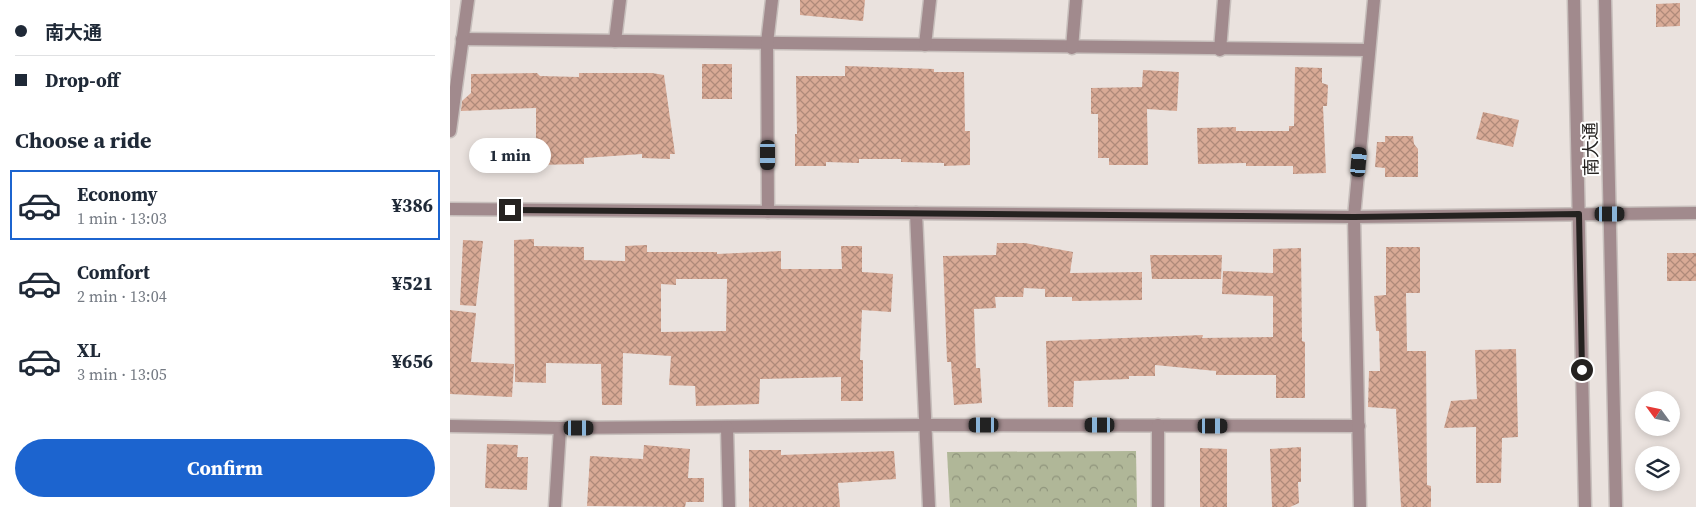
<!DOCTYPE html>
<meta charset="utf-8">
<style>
body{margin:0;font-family:"Source Serif 4","Noto Sans JP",serif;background:#f2f2f3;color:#1f2937;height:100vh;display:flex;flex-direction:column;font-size:19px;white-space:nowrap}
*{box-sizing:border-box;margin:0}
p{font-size:16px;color:#747a83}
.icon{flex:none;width:28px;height:28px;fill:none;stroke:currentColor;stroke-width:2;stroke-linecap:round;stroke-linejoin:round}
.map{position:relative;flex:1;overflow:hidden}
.sheet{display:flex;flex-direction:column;background:#fff;width:450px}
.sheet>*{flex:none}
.top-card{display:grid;align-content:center;height:110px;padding:0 15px;background:#fff}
.needle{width:32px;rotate:303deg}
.controls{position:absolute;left:1185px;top:391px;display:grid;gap:10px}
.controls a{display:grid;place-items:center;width:45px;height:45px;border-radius:50%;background:#fff;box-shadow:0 2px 8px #0003;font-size:25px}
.end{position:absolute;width:22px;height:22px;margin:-11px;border:6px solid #252220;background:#fff;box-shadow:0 0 0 2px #fff}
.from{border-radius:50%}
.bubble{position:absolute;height:35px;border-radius:18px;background:#fff;box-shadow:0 2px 8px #0003;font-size:16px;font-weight:700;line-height:35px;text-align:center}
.car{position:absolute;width:15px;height:30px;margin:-15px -8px;border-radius:6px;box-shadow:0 0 4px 1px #0007;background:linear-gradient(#222 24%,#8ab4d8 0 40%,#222 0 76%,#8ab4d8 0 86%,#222 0)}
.top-card b{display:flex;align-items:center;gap:18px;height:48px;font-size:19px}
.top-card b+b{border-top:1px solid #e0e1e3}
.top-card i{width:12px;height:12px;background:#1f2937}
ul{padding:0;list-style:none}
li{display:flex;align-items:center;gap:15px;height:70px;margin:0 10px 8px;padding:0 5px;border:2px solid transparent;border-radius:0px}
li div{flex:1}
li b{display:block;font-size:19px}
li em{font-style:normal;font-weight:700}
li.selected{border-color:#1c64cf}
li>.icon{width:45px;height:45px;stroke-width:1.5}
h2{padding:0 15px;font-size:22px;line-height:60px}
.cta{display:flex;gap:10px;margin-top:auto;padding:10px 15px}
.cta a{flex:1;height:58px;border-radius:30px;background:#1c64cf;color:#fff;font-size:20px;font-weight:700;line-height:58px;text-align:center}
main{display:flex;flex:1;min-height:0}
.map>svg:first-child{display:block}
.park{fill:url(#park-crowns)}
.building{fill:url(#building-cross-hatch);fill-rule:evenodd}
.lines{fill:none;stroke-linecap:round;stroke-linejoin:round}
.minor-casing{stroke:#c7bfbc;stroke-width:15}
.tertiary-casing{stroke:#c7bfbc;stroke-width:15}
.minor{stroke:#a18a8d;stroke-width:12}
.tertiary{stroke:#a18a8d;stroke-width:12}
.route{stroke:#252220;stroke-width:6}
.labels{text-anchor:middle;stroke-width:4;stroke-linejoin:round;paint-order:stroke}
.street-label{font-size:18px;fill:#252220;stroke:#fff}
</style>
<main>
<section class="sheet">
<div class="top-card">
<b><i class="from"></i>南大通</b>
<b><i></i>Drop-off</b>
</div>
<h2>Choose a ride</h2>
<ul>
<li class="selected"><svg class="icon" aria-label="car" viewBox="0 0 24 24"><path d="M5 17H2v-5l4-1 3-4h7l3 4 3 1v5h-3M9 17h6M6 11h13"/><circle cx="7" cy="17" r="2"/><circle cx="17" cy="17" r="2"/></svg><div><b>Economy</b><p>1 min · 13:03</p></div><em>¥386</em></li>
<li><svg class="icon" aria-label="car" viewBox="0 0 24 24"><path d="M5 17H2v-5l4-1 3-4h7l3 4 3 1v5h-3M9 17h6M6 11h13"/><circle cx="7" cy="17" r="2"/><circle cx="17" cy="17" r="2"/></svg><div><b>Comfort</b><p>2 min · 13:04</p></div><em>¥521</em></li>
<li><svg class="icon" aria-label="car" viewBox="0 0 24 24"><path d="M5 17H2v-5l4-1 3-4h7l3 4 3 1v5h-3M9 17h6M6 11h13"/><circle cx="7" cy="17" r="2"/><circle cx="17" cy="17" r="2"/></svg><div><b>XL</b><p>3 min · 13:05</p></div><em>¥656</em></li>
</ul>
<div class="cta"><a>Confirm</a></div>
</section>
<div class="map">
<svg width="1246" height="507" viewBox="0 0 1246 507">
<defs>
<pattern id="park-crowns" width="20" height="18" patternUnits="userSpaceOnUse" patternTransform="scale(1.25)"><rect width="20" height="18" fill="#b0b798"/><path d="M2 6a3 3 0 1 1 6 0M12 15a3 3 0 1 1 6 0" fill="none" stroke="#8f947c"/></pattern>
<pattern id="building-cross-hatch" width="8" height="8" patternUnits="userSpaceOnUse" patternTransform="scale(1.25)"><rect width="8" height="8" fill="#d8aa96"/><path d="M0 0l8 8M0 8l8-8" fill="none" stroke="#af8a7a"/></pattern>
</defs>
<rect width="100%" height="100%" fill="#eae2de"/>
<path class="park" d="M686,451L687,507H500L497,452Z"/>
<g class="building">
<path d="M350,0H415L413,21L350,15Z"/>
<path d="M1230,3V26L1206,27V4Z"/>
<rect x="252" y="64" width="30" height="35"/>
<path d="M395,66L484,69V72H514L515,131H520V165L494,166V163L451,162V159H409V163L376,162V166H345V134H347L346,76H395Z"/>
<path d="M845,67L872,68V83L878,85L877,106H873L876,173L843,174V166H796V163L748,164L747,128L786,127V131H839V126H844Z"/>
<path d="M693,70L729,72L727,111L697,109L698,165H659V158H648V114H641V88L692,87Z"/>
<path d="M87,73L90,76L129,77V73H202L214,75L225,154H220V159L192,158V154L134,158V164L86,165V108L11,111L12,101L21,93V74Z"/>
<path d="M1033,112L1069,120L1063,147L1026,139Z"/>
<path d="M935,136H963L964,144L968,149V177H935V168L925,167L927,142H935Z"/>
<path d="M84,239V246L134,247V260L175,261V246L197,245V252H267V254L331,251V269H392L391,246H412V272L443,274L441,312L412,310L410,360H413V401H391V377L310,379L309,404L246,406L245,386L219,385L221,356L173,353L172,405H152L151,364L96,363V383L65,382L64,240ZM226,279H277L276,331L211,332V284L226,285Z"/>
<path d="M13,240L33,241L26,306L10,305Z"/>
<path d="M547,243H575L623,252L620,273L692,272V300L622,301V297H595V289L574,288L573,297H545L546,308L524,309L526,368H530L532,403L504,405L501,362H497L493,256L546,255Z"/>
<path d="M936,247H970V293H956L957,351H976L977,485L981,486V507H951L946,409L918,407L919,371H930L929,331H926L924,296L936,295Z"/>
<path d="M851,248L852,341L855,342V398H826V375H766V371L705,365V376H679V379L624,381L623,407H598L596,341L753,335L752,338L823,337V296L772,294L773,271L823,273V249Z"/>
<rect x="1217" y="253" width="29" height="28"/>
<path d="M700,255H772L771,279H702Z"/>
<path d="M0,310L26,313L21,362L64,364L62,397L0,394Z"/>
<path d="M1066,349L1068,437L1052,438L1051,483H1026V427L994,428L1001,401L1027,399L1025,350Z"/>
<path d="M37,444L68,445L67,457H78L77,490L35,488Z"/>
<path d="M194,445L240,449L238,478H254V502H236L235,507L137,506L140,456L193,459Z"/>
<path d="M851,447V482H848L849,503L840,507H822L820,449Z"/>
<path d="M750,448L777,449V507H750Z"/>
<path d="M299,450H331V455L444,451L446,479L388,483L390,507H299Z"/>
</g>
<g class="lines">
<g class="minor-casing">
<g id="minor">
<path d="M12,39L918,50"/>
<path d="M165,41L170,0"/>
<path d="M475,45L480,0"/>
<path d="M622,48L626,0"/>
<path d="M770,50L774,0"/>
<path d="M0,131L18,0"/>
<path d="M0,209L904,217L1246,213"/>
<path d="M318,212L317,43L322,0"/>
<path d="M466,213L479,507"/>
<path d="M0,426L110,428L476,425L909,426"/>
<path d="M277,427L279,507"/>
<path d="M105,507L110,428"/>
<path d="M708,507V425"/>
<path d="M910,507L904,217L924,0"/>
</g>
</g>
<g class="tertiary-casing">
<g id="tertiary">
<path d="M1124,0L1135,507"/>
<path d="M1155,0L1166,507"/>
</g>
</g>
<use href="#minor" class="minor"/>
<use href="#tertiary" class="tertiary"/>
</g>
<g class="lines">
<path class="route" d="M60,210L904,217L1129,214L1132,370"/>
</g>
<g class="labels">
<g class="street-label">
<text transform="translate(1141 149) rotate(-91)" y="6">南大通</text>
</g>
</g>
</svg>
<div class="controls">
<a><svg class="needle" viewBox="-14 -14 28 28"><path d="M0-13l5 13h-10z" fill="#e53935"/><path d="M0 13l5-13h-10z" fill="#747a83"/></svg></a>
<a><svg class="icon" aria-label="layers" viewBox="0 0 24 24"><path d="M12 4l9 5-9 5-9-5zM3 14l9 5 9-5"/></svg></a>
</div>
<i class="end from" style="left:1132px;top:370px"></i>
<i class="end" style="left:60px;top:210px"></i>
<div class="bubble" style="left:19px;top:138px;width:82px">1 min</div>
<i class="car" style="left:318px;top:155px;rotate:180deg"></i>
<i class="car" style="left:909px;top:162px;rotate:5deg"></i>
<i class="car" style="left:1160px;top:214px;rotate:90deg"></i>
<i class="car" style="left:534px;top:425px;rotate:270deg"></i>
<i class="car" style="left:650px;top:425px;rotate:270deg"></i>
<i class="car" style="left:763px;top:426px;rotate:90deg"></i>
<i class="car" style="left:129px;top:428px;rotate:90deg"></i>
</div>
</main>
